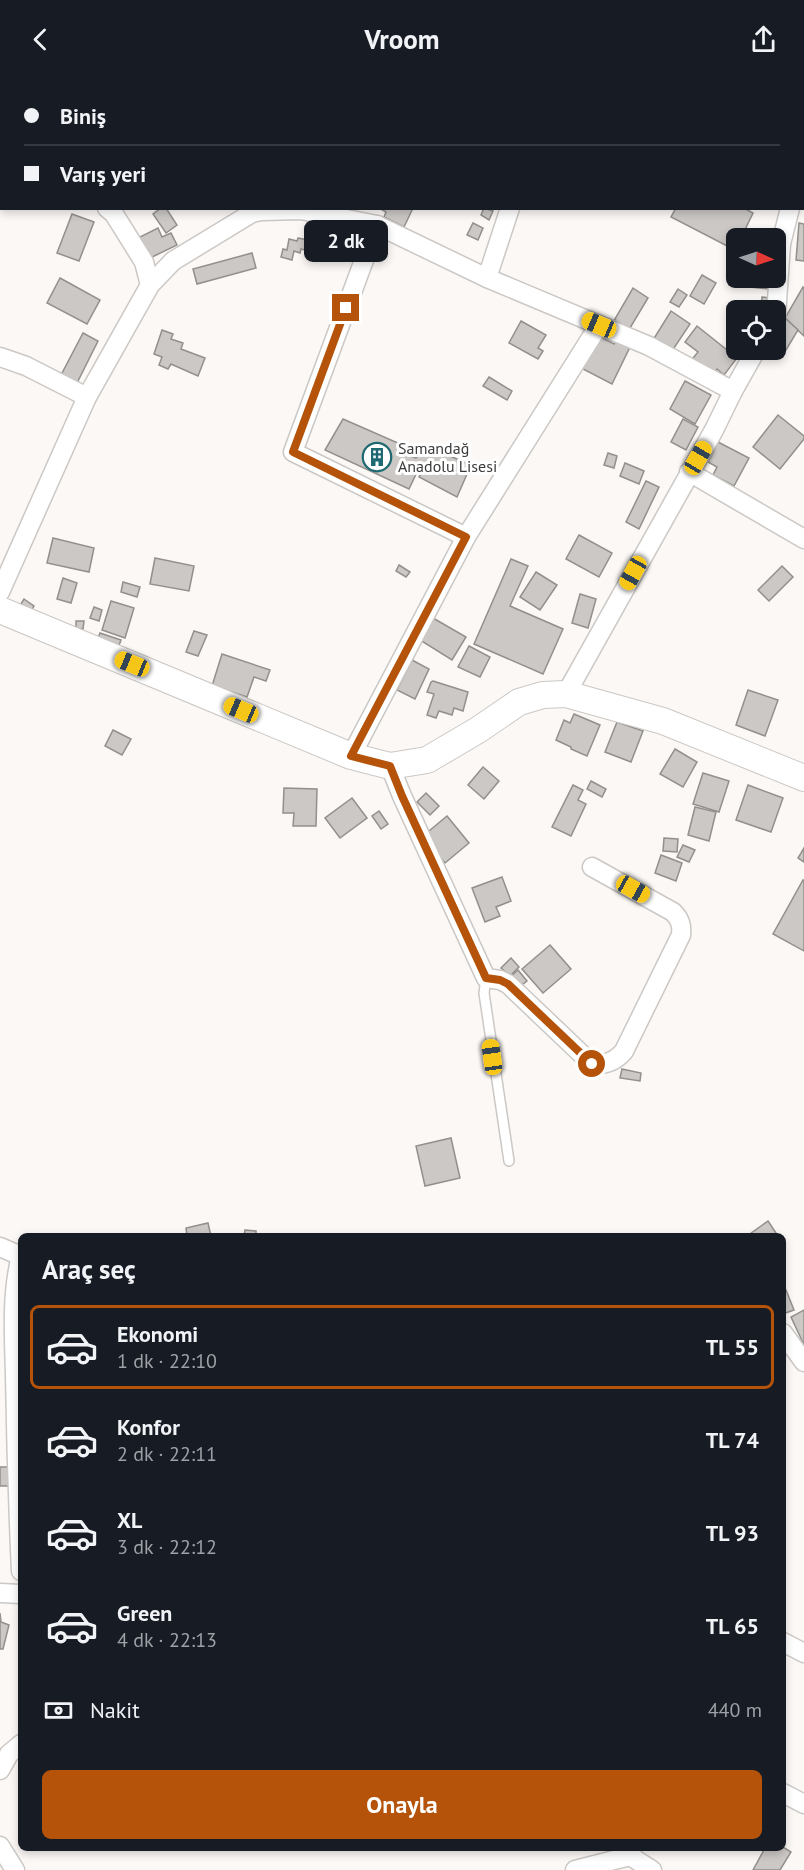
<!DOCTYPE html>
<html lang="tr">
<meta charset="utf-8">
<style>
body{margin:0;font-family:"PT Sans",sans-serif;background:#20242c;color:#f1f3f6;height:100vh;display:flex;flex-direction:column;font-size:22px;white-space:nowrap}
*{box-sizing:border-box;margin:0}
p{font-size:20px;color:#9ea1a6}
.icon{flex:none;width:33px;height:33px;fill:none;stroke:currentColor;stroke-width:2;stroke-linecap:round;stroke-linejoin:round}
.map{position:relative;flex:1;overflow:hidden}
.sheet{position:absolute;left:18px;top:1155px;width:768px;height:618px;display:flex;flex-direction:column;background:#171b24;border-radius:9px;box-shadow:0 3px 9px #0003}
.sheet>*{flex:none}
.banner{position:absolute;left:0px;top:0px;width:804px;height:132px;box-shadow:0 3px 9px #0003;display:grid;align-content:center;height:132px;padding:0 24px;background:#171b24}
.needle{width:39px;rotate:93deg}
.buttons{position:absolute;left:726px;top:150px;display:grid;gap:12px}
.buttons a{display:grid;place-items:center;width:60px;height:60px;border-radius:9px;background:#171b24;box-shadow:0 3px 9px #0003;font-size:30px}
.end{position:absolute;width:27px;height:27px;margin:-14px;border:8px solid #b45309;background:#fff;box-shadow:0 0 0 3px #fff}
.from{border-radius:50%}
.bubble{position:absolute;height:42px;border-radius:9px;background:#171b24;box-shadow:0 3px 9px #0003;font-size:20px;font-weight:600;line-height:42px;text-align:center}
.car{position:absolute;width:18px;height:36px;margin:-18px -9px;border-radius:8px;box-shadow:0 0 4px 2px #0007;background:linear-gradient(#f5c518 24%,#345 0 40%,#f5c518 0 76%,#345 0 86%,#f5c518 0)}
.banner b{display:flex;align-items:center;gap:21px;height:57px;font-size:22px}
.banner b+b{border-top:2px solid #363941}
.banner i{width:15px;height:15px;background:#f1f3f6}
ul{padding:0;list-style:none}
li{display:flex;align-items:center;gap:18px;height:84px;margin:0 12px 9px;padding:0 12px;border:3px solid transparent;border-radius:9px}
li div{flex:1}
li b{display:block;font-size:22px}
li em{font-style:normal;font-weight:600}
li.current{border-color:#b45309}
li>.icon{width:54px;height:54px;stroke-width:1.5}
h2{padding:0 24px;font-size:27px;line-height:72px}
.pay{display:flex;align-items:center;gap:15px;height:66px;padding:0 24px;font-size:22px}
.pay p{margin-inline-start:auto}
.action{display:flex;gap:12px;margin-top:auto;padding:12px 24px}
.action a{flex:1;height:69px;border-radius:9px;background:#b45309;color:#fff;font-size:24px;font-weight:600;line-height:69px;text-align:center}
header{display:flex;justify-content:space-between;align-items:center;height:78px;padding:0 24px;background:#171b24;font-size:27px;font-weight:600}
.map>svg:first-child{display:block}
.building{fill:#cbc8c5;stroke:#92908d;stroke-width:1.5}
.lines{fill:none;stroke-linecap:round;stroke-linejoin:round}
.lane-casing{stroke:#cbc8c5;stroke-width:12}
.street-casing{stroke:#cbc8c5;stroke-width:21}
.secondary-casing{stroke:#cbc8c5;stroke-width:28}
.lane{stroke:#fff;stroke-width:9}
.street{stroke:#fff;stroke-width:18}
.secondary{stroke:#fff;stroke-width:26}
.route{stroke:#b45309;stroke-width:8}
.labels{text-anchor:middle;stroke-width:6;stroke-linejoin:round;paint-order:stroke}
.poi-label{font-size:16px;fill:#3d3b3a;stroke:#fff;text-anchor:start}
</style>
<header><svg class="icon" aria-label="back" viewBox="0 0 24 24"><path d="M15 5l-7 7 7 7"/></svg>Vroom<svg class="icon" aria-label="share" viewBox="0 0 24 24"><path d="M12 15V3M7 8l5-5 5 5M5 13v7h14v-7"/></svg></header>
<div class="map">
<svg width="804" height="1792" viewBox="0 0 804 1792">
<rect width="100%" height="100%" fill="#fbf8f5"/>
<g class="building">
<path d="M504,0H533L532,2H507Z"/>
<path d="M161,130H166L177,147L166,155L153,136Z"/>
<path d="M379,130H413L404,149L384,139L386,134Z"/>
<path d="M484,130L493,133L489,142L481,137Z"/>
<path d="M676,130H744L753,135L741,160H736L735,172L671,139Z"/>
<path d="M72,136L94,144L79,183L57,175Z"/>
<path d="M473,145L483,150L478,162L467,157Z"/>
<path d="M799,145L804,146V183L796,182Z"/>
<path d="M158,150L162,159L171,155L177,167L148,181L138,160Z"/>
<path d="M298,160L308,162L305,172L301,171L300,175L294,173L292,182L281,179L283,171L287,172L289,161L297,163Z"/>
<path d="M252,175L256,190L197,206L193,191Z"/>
<path d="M702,197L716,205L704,226L690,218Z"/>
<path d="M60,200L100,222L87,246L47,225Z"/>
<path d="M751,200H771L769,211L750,209Z"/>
<path d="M803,209L804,210V258L785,240Z"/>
<path d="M633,210L648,220L627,255L612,246Z"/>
<path d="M678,211L687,217L679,229L670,224Z"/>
<path d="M762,219L770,220L768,232H761Z"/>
<path d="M671,233L690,246L672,273L653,262Z"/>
<path d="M785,240L798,252L786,272L776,266V255Z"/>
<path d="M521,243L546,257L538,270L543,273L538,281L509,265Z"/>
<path d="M697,248L737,280L724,297L717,291L710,300L690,284L698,274L685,264Z"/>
<path d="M162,252L173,256L171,261L183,265L181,271L205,280L198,298L171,286L168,291L159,287L162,279L154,276Z"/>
<path d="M83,255L98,263L76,307L60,299Z"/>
<path d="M597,257L614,266L616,262L630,269L612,306L581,290Z"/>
<path d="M489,299L512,313L507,322L483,308Z"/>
<path d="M685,303L711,317L695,346L670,331Z"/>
<path d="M778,337L804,358V361L780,391L753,369Z"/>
<path d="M343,341L414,372L411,378L416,380L424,367L471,387L457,419L419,399L422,393L414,389L415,386L411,385L408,392L417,394L409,411L325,372Z"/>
<path d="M683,341L698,349L686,372L671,364Z"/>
<path d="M718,364L749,380L734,408L713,397L717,389L708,384Z"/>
<path d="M608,375L617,378L614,390L604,387Z"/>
<path d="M625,385L644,393L639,406L620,398Z"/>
<path d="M646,403L659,409L639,451L626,444Z"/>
<path d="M579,457L612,475L599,499L566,481Z"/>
<path d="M53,460L94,470L89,494L47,485Z"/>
<path d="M155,480L194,488L189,513L150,506Z"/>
<path d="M511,481L528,488L510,528L563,551L543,596L474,566Z"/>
<path d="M399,487L410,494L406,499L396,493Z"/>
<path d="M782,488L793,499L769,523L758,512Z"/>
<path d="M536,494L557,507L540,532L520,519Z"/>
<path d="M63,500L77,505L71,525L57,521Z"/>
<path d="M123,504L140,509L137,519L121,514Z"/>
<path d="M580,516L596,521L588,550L572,545Z"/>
<path d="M24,521L34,528L30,535L19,529Z"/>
<path d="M111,523L134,530L125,560L102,552Z"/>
<path d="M94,529L102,532L99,543L90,540Z"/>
<path d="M433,540L466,559L452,582L420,562Z"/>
<path d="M76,543H84L83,551H76Z"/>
<path d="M194,553L207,557L198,578L186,574Z"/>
<path d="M100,555L121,562L118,570L97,563Z"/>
<path d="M469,568L490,579L480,599L458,589Z"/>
<path d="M222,576L270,592L266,603L254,599L247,619L212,608Z"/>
<path d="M412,582L429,591L415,621L397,612Z"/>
<path d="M433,603L468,614L463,633L454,630L452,637L439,633L436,640L427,637L434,616L427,614L431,604Z"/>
<path d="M748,612L778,622L765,658L736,647Z"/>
<path d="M574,636L600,647L587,678L571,671V669L556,662L564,642L570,645Z"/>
<path d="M617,644L643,653L631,684L605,674Z"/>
<path d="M113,652L131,661L122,677L105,668Z"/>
<path d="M675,671L697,684L683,709L660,696Z"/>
<path d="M483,689L499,703L484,721L468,707Z"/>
<path d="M703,695L729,703L719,734L693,726Z"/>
<path d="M591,703L606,711L602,719L587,711Z"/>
<path d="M573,707L583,712L578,722L586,726L571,758L552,749Z"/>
<path d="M748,707L783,720L771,754L736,742Z"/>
<path d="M284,710L317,711L316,748H293L294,735H283Z"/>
<path d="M426,715L439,728L430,737L417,724Z"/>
<path d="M352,720L367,740L340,760L325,740Z"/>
<path d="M695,729L716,734L709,763L688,757Z"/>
<path d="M379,733L388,746L381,751L372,738Z"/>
<path d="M447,738L469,765L445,785L423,758Z"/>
<path d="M664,760L678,761L677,774L663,773Z"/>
<path d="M683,767L695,772L689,784L677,779Z"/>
<path d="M804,770V784L798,780Z"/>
<path d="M661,777L682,785L676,803L655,795Z"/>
<path d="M502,799L511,823L496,829L500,838L485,844L472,810Z"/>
<path d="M803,802H804V873L773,856Z"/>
<path d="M550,867L571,891L543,915L522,891Z"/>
<path d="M511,880L519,889L510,898L501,890Z"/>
<path d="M518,892L527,903L517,911L508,901Z"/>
<path d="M622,991L641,995L640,1003L620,1000Z"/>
<path d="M451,1060L460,1100L425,1108L416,1068Z"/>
<path d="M768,1143L778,1158H747Z"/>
<path d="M208,1145L211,1158H187L186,1150Z"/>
<path d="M245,1152L256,1153V1158H244Z"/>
<path d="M786,1212L794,1232L783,1236V1213Z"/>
<path d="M804,1232V1267L791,1239Z"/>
<rect x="0" y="1389" width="10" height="19"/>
<path d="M0,1535L1,1544L9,1547L3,1571H0Z"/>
<path d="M783,1769L791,1774L780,1792H753L765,1770Z"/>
</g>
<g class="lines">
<g class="lane-casing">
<path id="lane" d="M486,900L484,915L509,1083"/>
</g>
<g class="street-casing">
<g id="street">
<path d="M131,0L133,2"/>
<path d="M234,0V2"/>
<path d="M742,0L743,2"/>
<path d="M93,2L94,0"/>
<path d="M163,2L166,0"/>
<path d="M555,2V0"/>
<path d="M802,59L804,60"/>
<path d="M0,77H2"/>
<path d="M802,95L804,93"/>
<path d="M107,130L114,136L144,184L150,207"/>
<path d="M377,147L293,374L466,459"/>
<path d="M487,200L510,130"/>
<path d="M776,237L781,166L790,130"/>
<path d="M0,279L26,288L87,319"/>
<path d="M689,394L804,461"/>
<path d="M0,514L87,319L150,207L173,183L252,135L261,133L301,132L377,147L487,200L649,268L733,313"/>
<path d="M566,616L714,352L733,313L756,272"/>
<path d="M351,678L466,459L599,247"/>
<path d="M390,688L402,718L486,900L500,902L508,906L592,986C605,987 615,984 624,973L681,857C682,847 680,841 673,834L592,789"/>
<path d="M0,1169L21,1178"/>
<path d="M21,1178C11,1217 14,1257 15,1297C16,1362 18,1428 21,1493"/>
<path d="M783,1255L804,1284"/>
<path d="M0,1515L21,1516"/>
<path d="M783,1564L804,1575"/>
<path d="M0,1692L9,1676L21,1666"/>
<path d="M783,1715L804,1726"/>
<path d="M0,1768L15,1792"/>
<path d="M630,1778L652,1792"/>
<path d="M575,1792L630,1778L632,1770"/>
</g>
</g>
<g class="secondary-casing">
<path id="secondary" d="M0,532L351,678L390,688L427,682L478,652L519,624L543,617L566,616L663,643L804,700"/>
</g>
<use href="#lane" class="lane"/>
<use href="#street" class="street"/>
<use href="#secondary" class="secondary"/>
</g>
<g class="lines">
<path class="route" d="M346,230L293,374L466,459L351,678L390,688L402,718L486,900L500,902L508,906L592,986"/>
</g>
<defs>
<g id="building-ring" transform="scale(1.5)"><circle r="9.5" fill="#fff" stroke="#1f6a72" stroke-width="1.5"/><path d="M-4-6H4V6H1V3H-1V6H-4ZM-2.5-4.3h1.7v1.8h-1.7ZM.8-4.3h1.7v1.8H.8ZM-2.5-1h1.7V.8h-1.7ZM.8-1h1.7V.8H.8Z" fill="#1f6a72"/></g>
</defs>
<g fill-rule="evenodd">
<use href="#building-ring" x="377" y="379"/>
</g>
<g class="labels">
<g class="poi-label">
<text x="398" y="376">Samandağ<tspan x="398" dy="18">Anadolu Lisesi</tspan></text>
</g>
</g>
</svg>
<div class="buttons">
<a><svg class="needle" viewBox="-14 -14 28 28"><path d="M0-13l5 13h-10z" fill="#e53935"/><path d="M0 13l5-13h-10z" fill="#9ea1a6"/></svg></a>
<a><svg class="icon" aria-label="locate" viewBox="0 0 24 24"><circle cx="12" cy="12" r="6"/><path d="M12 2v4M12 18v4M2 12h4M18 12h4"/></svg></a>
</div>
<i class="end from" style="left:592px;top:986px"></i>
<i class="end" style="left:346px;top:230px"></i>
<div class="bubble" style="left:304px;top:142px;width:84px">2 dk</div>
<i class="car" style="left:599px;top:247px;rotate:293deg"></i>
<i class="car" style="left:698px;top:380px;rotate:30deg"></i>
<i class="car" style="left:633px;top:495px;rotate:209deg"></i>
<i class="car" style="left:132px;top:586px;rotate:292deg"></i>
<i class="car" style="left:241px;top:632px;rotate:293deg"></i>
<i class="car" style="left:633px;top:811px;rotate:119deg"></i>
<i class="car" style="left:492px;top:979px;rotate:352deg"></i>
<div class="banner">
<b><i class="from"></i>Biniş</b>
<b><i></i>Varış yeri</b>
</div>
<section class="sheet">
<h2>Araç seç</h2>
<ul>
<li class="current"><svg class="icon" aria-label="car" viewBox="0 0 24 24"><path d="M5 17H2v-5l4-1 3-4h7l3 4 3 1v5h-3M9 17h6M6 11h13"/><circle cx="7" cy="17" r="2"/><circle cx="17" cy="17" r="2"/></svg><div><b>Ekonomi</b><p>1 dk · 22:10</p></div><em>TL 55</em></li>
<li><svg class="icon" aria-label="car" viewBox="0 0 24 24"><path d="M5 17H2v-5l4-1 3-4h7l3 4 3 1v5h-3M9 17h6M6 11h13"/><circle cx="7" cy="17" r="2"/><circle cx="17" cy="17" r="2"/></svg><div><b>Konfor</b><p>2 dk · 22:11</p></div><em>TL 74</em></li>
<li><svg class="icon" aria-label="car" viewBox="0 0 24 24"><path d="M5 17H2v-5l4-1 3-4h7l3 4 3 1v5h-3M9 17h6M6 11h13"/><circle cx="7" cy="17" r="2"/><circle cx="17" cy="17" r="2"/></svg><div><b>XL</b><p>3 dk · 22:12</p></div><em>TL 93</em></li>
<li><svg class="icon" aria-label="car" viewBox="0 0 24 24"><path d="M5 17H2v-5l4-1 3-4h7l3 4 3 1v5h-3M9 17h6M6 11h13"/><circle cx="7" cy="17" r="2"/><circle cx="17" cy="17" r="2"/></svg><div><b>Green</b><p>4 dk · 22:13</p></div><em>TL 65</em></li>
</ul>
<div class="pay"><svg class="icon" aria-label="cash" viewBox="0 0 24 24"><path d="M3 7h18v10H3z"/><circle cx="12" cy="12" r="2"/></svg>Nakit<p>440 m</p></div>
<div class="action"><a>Onayla</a></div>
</section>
</div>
